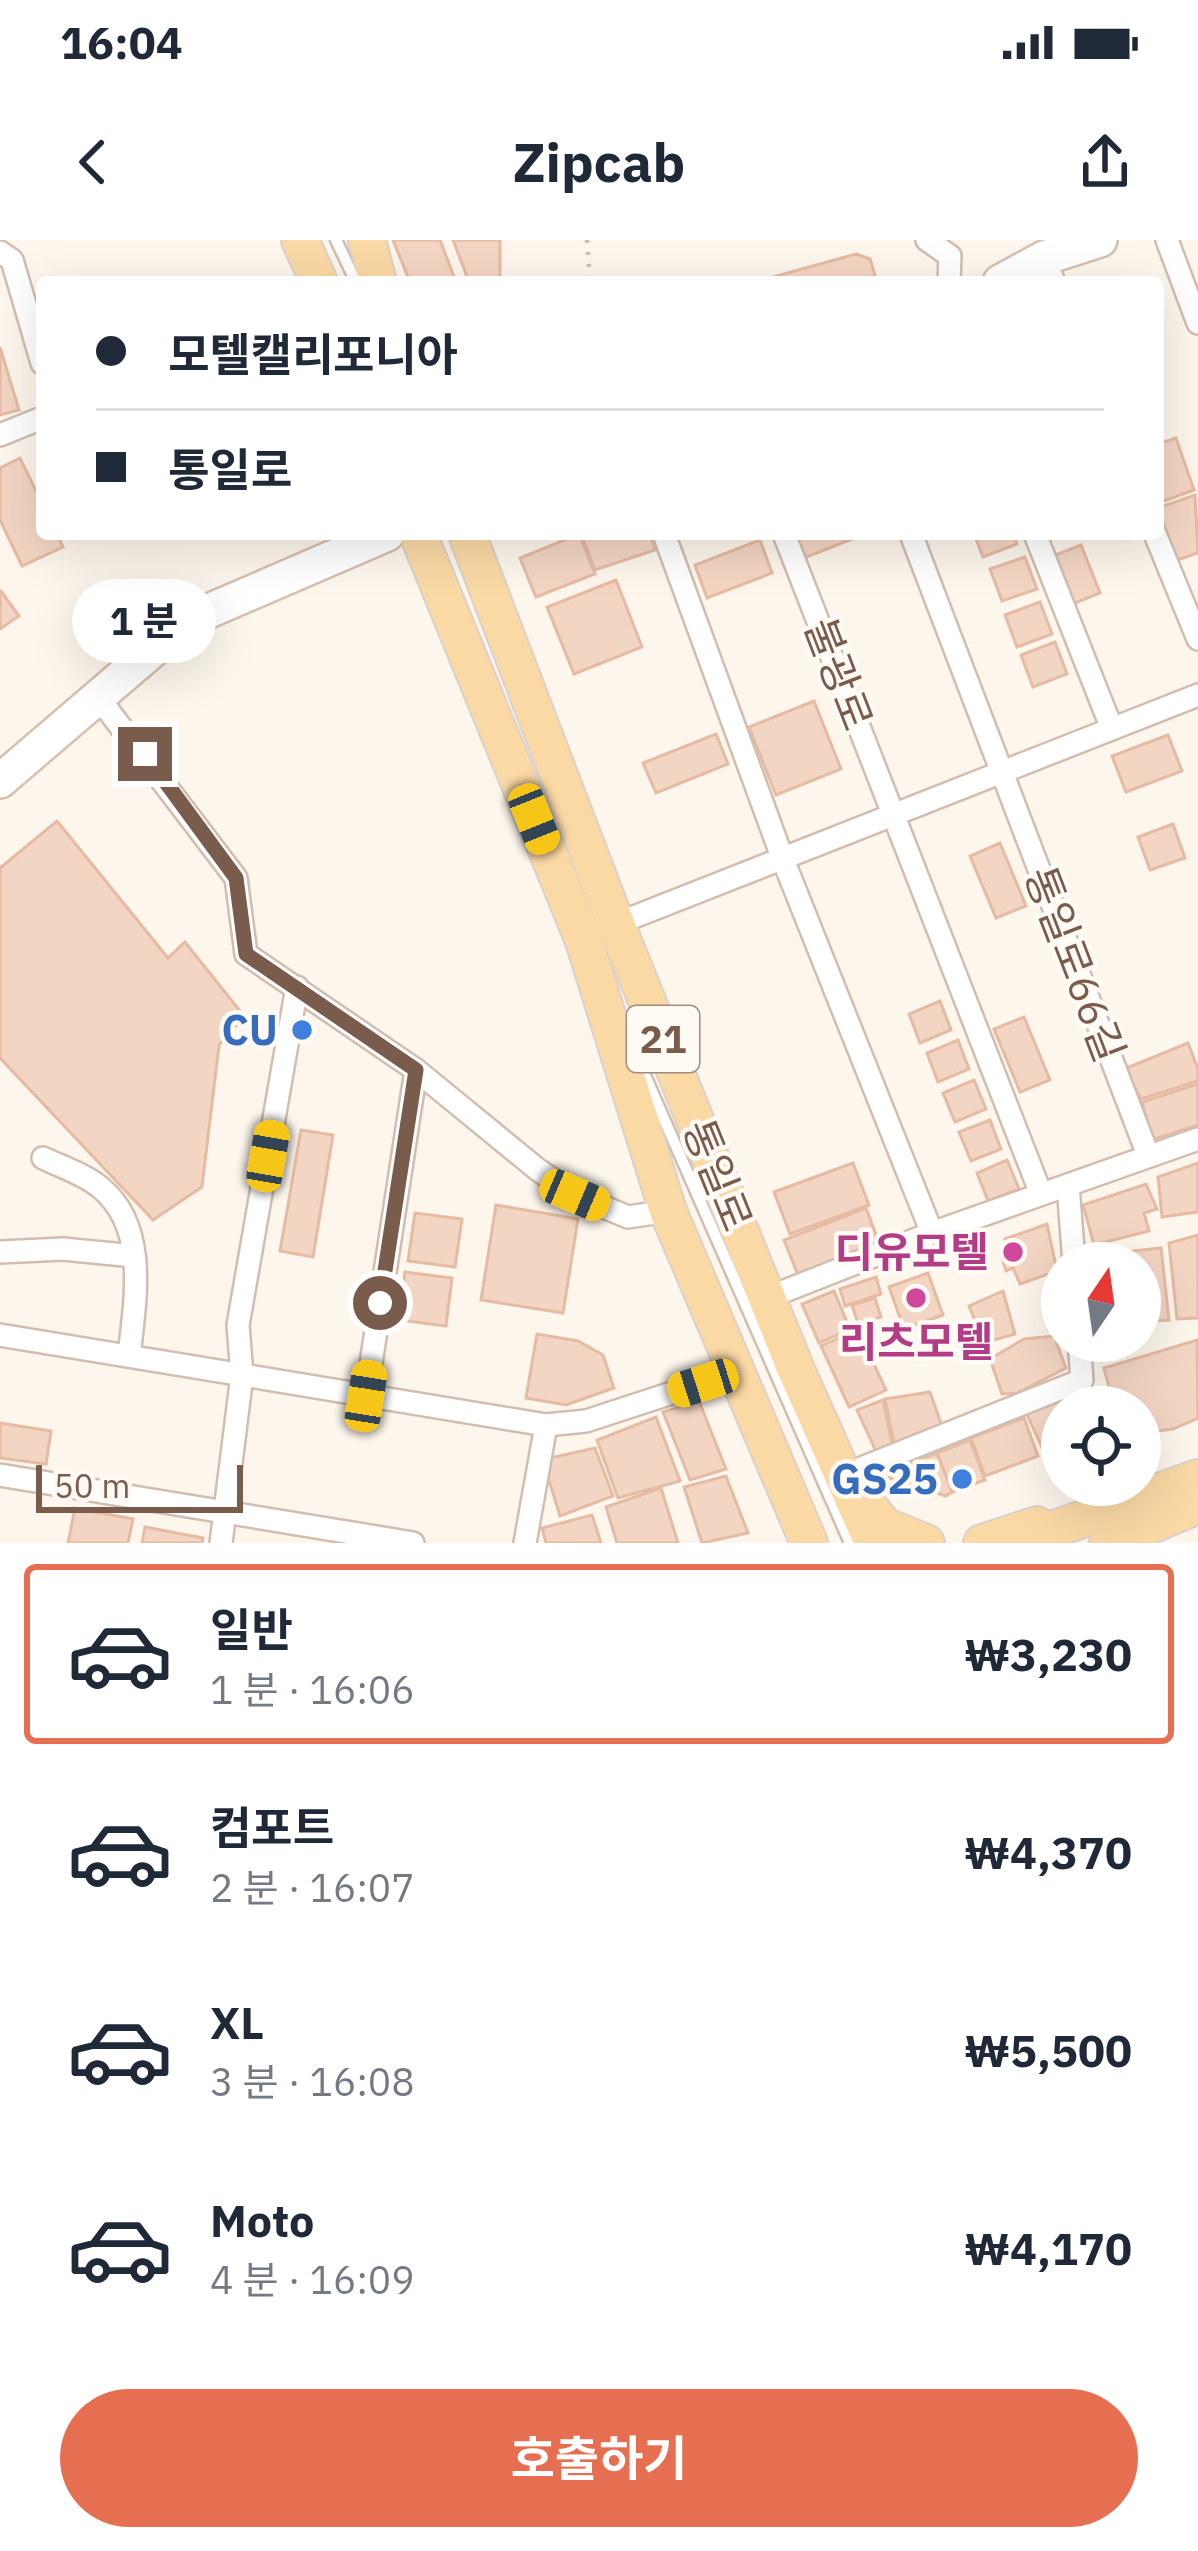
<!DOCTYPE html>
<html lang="ko">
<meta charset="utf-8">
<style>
body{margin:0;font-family:"IBM Plex Sans","Noto Sans KR",sans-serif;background:#f6f6f7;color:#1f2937;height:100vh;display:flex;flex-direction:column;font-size:45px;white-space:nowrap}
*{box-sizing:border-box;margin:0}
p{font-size:39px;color:#747a83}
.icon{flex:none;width:66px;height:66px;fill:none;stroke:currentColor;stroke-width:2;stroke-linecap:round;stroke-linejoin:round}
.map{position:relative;height:1303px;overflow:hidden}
.sheet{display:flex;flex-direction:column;background:#fff;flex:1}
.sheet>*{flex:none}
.banner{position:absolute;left:36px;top:36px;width:1128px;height:264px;border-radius:12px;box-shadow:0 12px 48px #0002;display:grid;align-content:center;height:264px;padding:0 60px;background:#fff}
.needle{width:78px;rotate:13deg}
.fabs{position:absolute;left:1041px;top:1002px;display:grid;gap:24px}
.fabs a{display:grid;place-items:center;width:120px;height:120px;border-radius:50%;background:#fff;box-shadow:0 12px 48px #0002;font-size:60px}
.scale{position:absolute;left:36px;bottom:30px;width:207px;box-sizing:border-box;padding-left:12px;border:6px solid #7a5c4d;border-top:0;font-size:33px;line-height:42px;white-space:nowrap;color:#7a5c4d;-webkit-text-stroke:9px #fffaf3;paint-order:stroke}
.end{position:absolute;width:54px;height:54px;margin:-27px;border:15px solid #7a5c4d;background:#fff;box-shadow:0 0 0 6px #fff}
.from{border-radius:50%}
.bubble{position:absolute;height:84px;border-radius:42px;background:#fff;box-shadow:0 12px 48px #0002;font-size:39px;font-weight:700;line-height:84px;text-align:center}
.car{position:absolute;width:36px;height:72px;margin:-36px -18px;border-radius:15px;box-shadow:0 0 9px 3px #0007;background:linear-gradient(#f5c518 24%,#345 0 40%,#f5c518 0 76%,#345 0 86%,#f5c518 0)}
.banner b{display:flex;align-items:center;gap:42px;height:114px;font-size:45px}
.banner b+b{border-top:3px solid #e0e1e3}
.banner i{width:30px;height:30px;background:#1f2937}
ul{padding:21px 0 0;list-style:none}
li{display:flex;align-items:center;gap:36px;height:180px;margin:0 24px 18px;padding:0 36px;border:6px solid transparent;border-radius:12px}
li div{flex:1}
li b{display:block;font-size:45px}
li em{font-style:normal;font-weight:700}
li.on{border-color:#e76f51}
li>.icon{width:108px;height:108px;stroke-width:1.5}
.button{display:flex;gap:24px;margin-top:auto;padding:24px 60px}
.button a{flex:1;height:138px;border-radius:72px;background:#e76f51;color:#fff;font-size:48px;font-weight:700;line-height:138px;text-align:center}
.status{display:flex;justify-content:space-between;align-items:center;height:84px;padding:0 60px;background:#fff;direction:ltr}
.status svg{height:33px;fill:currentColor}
header{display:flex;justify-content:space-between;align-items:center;height:156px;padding:0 60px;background:#fff;font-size:54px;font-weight:700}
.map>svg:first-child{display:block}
.building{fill:#f3d5c3;stroke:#e6bba3;stroke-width:3}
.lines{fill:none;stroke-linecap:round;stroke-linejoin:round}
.lane-casing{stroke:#d1beb0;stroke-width:15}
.street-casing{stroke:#d1beb0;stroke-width:26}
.secondary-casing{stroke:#d6c0b0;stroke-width:38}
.primary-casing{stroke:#dad1cd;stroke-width:40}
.path{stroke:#d9b8a5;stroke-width:4.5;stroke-dasharray:3 9;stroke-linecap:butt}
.lane{stroke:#fff;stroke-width:10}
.street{stroke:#fff;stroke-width:21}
.secondary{stroke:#fff;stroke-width:33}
.primary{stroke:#fbd9a5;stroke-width:36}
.route{stroke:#7a5c4d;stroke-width:15}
.shop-dot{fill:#3f7fe0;stroke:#fffaf3;stroke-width:4.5}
.hotel-dot{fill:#d1479c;stroke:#fffaf3;stroke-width:4.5}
.labels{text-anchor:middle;stroke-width:9;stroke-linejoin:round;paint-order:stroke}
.shield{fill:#fffaf3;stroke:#a28b7f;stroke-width:3}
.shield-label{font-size:39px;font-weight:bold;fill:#7a5c4d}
.street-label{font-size:42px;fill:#7a5c4d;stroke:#fffaf3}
.shop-label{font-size:42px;font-weight:bold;fill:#366cbe;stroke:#fffaf3;text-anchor:end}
.hotel-label{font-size:42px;font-weight:bold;fill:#b23c85;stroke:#fffaf3;text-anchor:end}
</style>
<div class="status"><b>16:04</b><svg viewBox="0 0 49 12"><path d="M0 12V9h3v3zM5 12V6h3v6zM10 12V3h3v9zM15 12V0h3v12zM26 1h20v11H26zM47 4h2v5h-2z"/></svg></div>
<header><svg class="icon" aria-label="back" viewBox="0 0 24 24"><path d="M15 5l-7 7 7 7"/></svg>Zipcab<svg class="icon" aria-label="share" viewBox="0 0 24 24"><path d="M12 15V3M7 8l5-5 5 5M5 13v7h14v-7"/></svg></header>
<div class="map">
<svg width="1198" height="1303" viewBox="0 0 1198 1303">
<rect width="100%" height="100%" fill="#fdf6ec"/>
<g class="building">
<path d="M393,0H440L456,42H410Z"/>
<path d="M453,0H500V42H469Z"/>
<path d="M856,14L870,19L877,42H755Z"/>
<path d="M0,107L19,170L0,175Z"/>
<path d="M1176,198L1194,250L1158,263V204Z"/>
<path d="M20,218L42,263V294H57L63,307L22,326L0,280V228Z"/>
<path d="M1195,255L1198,313L1177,320L1158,268Z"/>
<path d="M579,294L595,334L536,357L520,318Z"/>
<path d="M581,294H650L655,310L595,330Z"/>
<path d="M794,294H865L804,318Z"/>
<path d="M974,294H1013L1017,304L983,317Z"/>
<path d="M760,300L772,333L707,358L695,325Z"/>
<path d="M1081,305L1100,353L1070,365L1050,317Z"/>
<path d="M1025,317L1037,349L1002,361L990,329Z"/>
<path d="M616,340L642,407L574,434L547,367Z"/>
<path d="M1,351L19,376L0,389V352Z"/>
<path d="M1040,362L1052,394L1017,407L1005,375Z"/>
<path d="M1055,402L1067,434L1033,447L1021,415Z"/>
<path d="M814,461L841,529L776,555L749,487Z"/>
<path d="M716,494L728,524L656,553L643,523Z"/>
<path d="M1168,495L1182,531L1126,552L1112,516Z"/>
<path d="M57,581L168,718L185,702L244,776L219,805L202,947L153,980L0,818V628Z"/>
<path d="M1173,584L1185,618L1150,630L1138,597Z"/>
<path d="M1000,603L1026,666L996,678L970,616Z"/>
<path d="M940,761L951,790L920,803L909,774Z"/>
<path d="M1024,777L1050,840L1020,852L994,789Z"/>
<path d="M958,800L969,829L938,842L927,813Z"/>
<path d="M1188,803L1198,829V841L1141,859L1124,829Z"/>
<path d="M974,840L986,869L955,882L943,853Z"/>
<path d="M1198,844V885L1152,900L1142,862Z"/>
<path d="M990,880L1001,909L971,921L959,892Z"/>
<path d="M301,890L333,895L313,1017L280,1011Z"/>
<path d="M1007,920L1019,949L988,961L977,933Z"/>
<path d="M853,923L869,965L790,994L774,952Z"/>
<path d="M1198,923V972L1162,977L1158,937Z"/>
<path d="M1146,944L1157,969L1144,973L1149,991L1094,1005L1083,965Z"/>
<path d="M496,965L578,979L563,1073L481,1060Z"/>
<path d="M866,968L881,1008L800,1040L784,1000Z"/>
<path d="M415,973L462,979L455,1027L408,1021Z"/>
<path d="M1047,984L1057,1031L1020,1044L1013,1028L1006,1031L1000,1012L1008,1009L1005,999Z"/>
<path d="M1198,995V1078L1177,1079L1169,1003Z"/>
<path d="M1161,1008L1169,1080L1140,1082V1023H1106L1105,1014Z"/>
<path d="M405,1032L452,1038L446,1086L399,1080Z"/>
<path d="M928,1033L943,1075L904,1089L889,1047Z"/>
<path d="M876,1037L881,1054L845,1066L840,1049Z"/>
<path d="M834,1051L850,1089L819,1103L802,1064Z"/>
<path d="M1003,1051L1015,1094L984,1103L969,1066Z"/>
<path d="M875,1058L881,1077L858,1084L852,1065Z"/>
<path d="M537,1094L578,1101L603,1115L614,1148L566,1165L526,1158Z"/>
<path d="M847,1094L862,1113L868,1111L886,1150L849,1167L821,1106Z"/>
<path d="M1054,1096L1066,1128L1017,1153L1002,1154L990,1119L1024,1099Z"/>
<path d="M1197,1100L1198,1178L1173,1189L1140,1193V1167H1114L1104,1128Z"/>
<path d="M1082,1146L1091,1167H1062V1207L1045,1214L1025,1170Z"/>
<path d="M930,1152L943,1189L895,1207L885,1159Z"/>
<path d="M883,1160L894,1213L879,1218L857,1170Z"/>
<path d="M699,1161L726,1229L690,1240L663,1172Z"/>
<path d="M656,1177L680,1241L618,1258L597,1200Z"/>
<path d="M1024,1178L1038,1216L985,1236L971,1198Z"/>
<path d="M0,1183L51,1191L46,1224L0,1218Z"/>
<path d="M970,1200L985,1240L952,1252L937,1213Z"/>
<path d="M595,1208L613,1256L560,1276L547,1234L550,1218Z"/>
<path d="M937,1213L952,1252L946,1256L880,1235Z"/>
<path d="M726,1236L748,1293L702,1303L684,1247Z"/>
<path d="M661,1248L678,1303H617L606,1267Z"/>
<path d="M75,1268L133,1279L128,1303H68Z"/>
<path d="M592,1275L601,1303H546L542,1288Z"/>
<path d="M145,1287L203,1298L202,1303H142Z"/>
</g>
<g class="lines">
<g class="lane-casing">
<g id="lane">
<path d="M336,0L356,42"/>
<path d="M640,824L850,1303"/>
</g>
</g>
<g class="street-casing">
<g id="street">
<path d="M927,0L950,16L949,42"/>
<path d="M1167,0L1198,83"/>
<path d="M0,12L12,20L42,123"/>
<path d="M1044,18L1054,42"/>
<path d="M0,195L42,178"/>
<path d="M664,294L782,617L932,993"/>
<path d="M784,294L1041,954"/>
<path d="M911,294L1148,915"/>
<path d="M1035,294L1112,489"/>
<path d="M1155,294L1198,399"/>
<path d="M98,457L236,638L246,714L416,830L537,929L575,955L628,977L668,971"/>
<path d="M616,684L1198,455"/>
<path d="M43,918C62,927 86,935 101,948C149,988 135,1061 129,1116"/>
<path d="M1068,945L1074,1023"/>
<path d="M0,1012L63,1009L134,1016"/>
<path d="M767,1058L932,993L1198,899"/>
<path d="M0,1095L546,1185L586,1181L733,1133"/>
<path d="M366,1156L416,830"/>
<path d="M0,1235L413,1303"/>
<path d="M844,1235L1082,1140L1079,1101"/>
<path d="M221,1303L242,1135L238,1085L297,747"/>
<path d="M525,1303L546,1185"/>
</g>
</g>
<g class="secondary-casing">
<g id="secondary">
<path d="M1000,42L1044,18L1100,0"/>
<path d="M0,541L188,380L387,294"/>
</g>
</g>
<g class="primary-casing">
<g id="primary">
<path d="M300,0L319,42"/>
<path d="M367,0L378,42"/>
<path d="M418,294L584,701L668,971L809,1303"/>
<path d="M467,294L616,684L796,1130L873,1303"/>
<path d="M863,1259L884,1286L926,1303"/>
<path d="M982,1303L1037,1285"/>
<path d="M1015,1303L1198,1238"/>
<path d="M1108,1303L1198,1265"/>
</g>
</g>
<path class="path" d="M587,0L590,42"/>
<use href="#lane" class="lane"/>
<use href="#street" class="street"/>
<use href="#secondary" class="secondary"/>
<use href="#primary" class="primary"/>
</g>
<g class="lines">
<path class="route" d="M145,514L236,638L246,714L416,830L380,1063"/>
</g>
<g class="shop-dot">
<circle cx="302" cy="790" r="12"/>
<circle cx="962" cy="1239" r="12"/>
</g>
<g class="hotel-dot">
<circle cx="1013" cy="1012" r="12"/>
<circle cx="916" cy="1058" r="12"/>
</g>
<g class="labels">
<rect class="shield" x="627" y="766" width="72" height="66" rx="9"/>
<g class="shield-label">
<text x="663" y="813">21</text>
</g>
<g class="street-label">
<text transform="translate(839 434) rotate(69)" y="15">불광로</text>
<text transform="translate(1075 724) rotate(69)" y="15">통일로66길</text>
<text transform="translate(718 935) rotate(68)" y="15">통일로</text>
</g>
<g class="shop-label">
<text x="278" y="805">CU</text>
<text x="938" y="1254">GS25</text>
</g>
<g class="hotel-label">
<text x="989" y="1027">디유모텔</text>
<text x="916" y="1117" text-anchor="middle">리츠모텔</text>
</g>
</g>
</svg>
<div class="fabs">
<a><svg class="needle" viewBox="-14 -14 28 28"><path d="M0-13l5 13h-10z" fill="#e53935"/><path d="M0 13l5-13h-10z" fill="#747a83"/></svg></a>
<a><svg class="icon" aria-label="locate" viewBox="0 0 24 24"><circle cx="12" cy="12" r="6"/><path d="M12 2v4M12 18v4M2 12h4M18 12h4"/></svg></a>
</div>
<div class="scale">50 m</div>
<i class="end from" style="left:380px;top:1063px"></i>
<i class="end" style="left:145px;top:514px"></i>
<div class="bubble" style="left:72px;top:339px;width:144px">1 분</div>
<i class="car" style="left:534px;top:579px;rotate:158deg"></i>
<i class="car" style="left:268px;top:916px;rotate:10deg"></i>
<i class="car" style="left:575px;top:955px;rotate:113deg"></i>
<i class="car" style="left:703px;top:1143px;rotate:252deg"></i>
<i class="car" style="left:366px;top:1156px;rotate:9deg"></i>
<div class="banner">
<b><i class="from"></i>모텔캘리포니아</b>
<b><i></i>통일로</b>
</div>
</div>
<section class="sheet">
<ul>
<li class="on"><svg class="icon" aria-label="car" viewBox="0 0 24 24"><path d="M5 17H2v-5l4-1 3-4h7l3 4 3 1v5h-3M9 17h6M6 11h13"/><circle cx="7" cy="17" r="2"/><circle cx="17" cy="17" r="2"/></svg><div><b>일반</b><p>1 분 · 16:06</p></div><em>₩3,230</em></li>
<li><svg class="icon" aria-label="car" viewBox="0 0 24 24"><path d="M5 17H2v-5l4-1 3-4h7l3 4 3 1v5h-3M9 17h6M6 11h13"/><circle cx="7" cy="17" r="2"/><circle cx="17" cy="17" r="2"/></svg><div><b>컴포트</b><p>2 분 · 16:07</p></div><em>₩4,370</em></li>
<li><svg class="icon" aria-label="car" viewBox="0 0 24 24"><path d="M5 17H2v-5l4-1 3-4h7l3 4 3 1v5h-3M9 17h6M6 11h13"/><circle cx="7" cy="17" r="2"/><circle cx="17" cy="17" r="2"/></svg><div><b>XL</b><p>3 분 · 16:08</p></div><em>₩5,500</em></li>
<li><svg class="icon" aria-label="car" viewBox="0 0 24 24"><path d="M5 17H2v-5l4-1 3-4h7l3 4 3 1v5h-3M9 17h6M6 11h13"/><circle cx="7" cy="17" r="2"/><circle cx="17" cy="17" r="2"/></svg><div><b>Moto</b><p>4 분 · 16:09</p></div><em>₩4,170</em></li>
</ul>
<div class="button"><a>호출하기</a></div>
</section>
